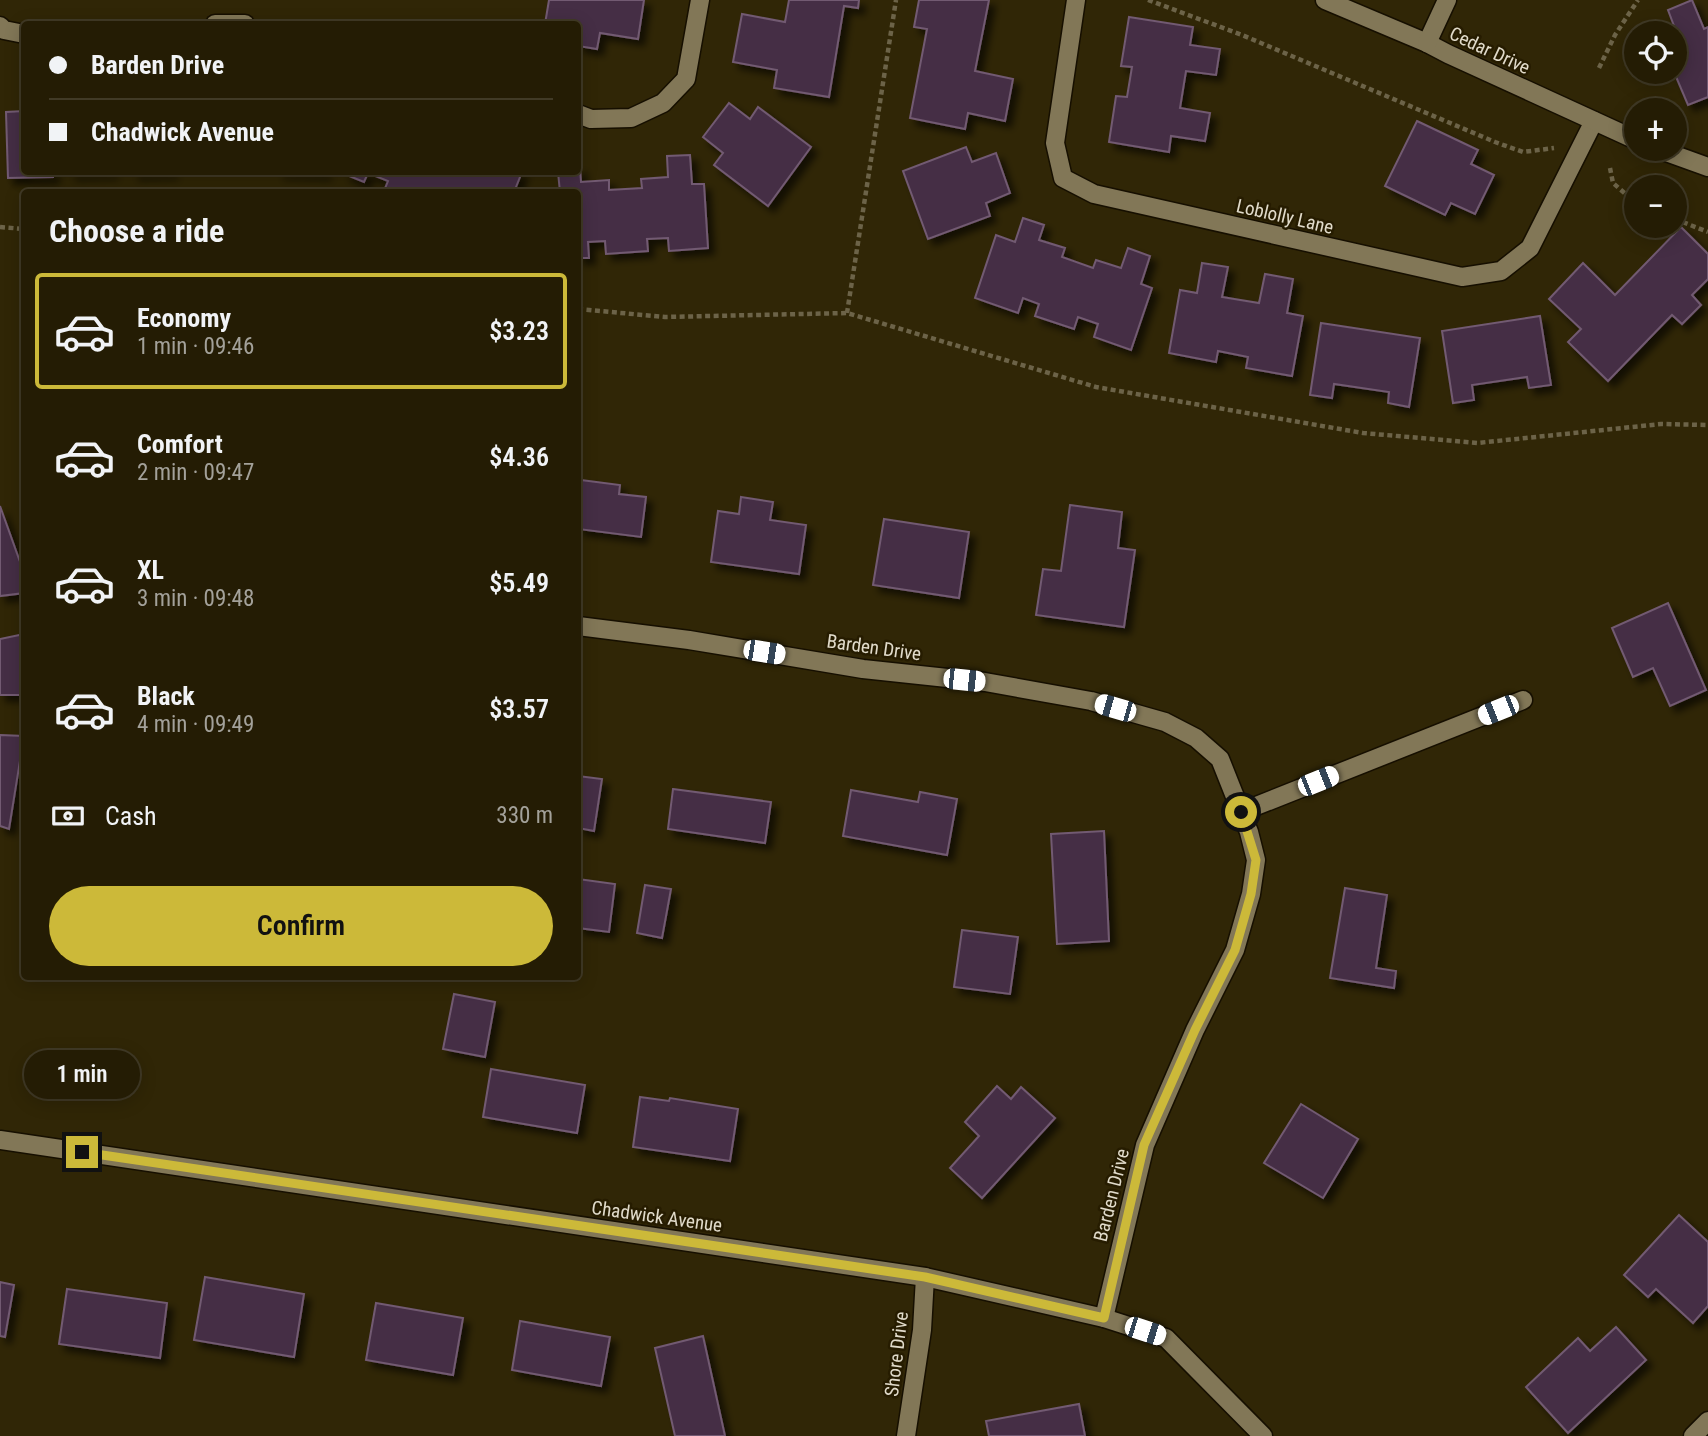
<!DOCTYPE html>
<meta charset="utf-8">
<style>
body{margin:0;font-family:"Roboto Condensed",sans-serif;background:#2c250e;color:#f1f3f6;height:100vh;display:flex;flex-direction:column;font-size:26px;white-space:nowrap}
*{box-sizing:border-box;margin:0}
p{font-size:23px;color:#a3a19a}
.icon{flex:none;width:38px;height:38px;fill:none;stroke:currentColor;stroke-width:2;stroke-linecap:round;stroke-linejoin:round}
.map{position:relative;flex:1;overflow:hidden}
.details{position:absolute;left:21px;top:189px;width:560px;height:791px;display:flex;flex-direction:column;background:#241c04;border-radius:7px;box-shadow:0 4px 18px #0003,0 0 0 2px #413a26}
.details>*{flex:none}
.top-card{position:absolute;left:21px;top:21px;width:560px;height:154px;border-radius:7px;box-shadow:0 4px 18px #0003,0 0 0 2px #413a26;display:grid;align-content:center;height:154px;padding:0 28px;background:#241c04}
.controls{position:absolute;left:1624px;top:21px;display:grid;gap:14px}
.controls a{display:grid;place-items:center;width:63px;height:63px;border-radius:50%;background:#241c04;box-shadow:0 4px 18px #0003,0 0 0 2px #413a26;font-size:35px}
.end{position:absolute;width:32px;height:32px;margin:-16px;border:9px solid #ccb939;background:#111;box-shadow:0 0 0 4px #111}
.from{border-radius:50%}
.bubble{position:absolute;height:49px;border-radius:24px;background:#241c04;box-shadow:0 4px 18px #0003,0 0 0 2px #413a26;font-size:23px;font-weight:600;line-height:49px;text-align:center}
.car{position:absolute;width:21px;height:42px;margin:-21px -10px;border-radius:9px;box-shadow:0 0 5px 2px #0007;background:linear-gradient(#fff 24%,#345 0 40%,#fff 0 76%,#345 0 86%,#fff 0)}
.top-card b{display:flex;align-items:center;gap:24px;height:66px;font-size:26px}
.top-card b+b{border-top:2px solid #413a26}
.top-card i{width:18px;height:18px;background:#f1f3f6}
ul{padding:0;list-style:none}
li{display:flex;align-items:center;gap:21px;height:116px;margin:0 14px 10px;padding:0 14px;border:4px solid transparent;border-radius:7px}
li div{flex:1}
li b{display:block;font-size:26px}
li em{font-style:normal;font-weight:600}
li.current{border-color:#ccb939}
li>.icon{width:63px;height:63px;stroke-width:1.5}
h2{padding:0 28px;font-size:32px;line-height:84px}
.pay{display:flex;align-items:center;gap:18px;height:77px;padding:0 28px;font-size:26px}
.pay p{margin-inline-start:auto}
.cta{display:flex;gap:14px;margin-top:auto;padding:14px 28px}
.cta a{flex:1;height:80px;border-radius:42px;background:#ccb939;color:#111;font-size:28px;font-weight:600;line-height:80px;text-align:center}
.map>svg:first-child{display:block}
.building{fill:#452f45;stroke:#725a72;stroke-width:2;filter:url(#shadow)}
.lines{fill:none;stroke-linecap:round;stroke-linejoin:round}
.street-casing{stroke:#160f00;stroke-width:21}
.path{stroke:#6c6348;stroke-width:4.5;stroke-dasharray:5 3.5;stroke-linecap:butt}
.street{stroke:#827757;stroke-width:18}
.route{stroke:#ccb939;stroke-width:9}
.labels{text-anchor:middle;stroke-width:5;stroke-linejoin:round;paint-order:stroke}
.street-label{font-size:19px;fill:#e1dbca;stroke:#261c00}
</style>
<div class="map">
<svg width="1708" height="1436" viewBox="0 0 1708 1436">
<defs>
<filter id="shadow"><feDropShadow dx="6" dy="6" stdDeviation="3.5" flood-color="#0009"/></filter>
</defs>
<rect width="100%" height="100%" fill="#302606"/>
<g class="building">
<path d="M549,0H644L638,39L600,33L597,49L578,46V24H545Z"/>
<path d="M789,0H859L858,8L844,6L829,97L774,88L777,70L733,62L742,14L785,22Z"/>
<path d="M919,0H989L975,71L1013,79L1005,121L968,113L965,129L910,118L927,29L914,27Z"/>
<path d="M1692,0L1704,29L1708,27V97L1688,105L1674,72L1675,40L1679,39L1668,10Z"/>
<path d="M1129,17L1193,27L1190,45L1220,49L1216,75L1186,71L1180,108L1210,113L1205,141L1171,136L1169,152L1109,142L1116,96L1127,97L1132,67L1121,66Z"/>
<path d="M729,103L750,119L758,107L811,147L768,206L714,165L723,153L703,137Z"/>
<path d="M24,111V172H53V177L8,178L6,112Z"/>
<path d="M1417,121L1478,150L1471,164L1494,175L1475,214L1451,203L1445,215L1385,186Z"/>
<path d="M966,147L972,162L996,153L1010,193L986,203L990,216L928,239L903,171Z"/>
<path d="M690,155L692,184H704L708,248L669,251L668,238L647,239L648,251L606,254L605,241L588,242L589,258H578V192H560L558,172H578V167H580L581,182L609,180V190L642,188L641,179L668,177L667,156Z"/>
<path d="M70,172H112V173L70,174Z"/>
<path d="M133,172H172V173L133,174Z"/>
<path d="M278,172H325V174L278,173Z"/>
<path d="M345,172H522L514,192H387L384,191L388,181L368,173L364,182L344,174Z"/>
<path d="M1023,218L1044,225L1039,240L1065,248L1062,257L1093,268L1096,260L1121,268L1128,248L1150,256L1141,284L1152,288L1131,350L1094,337L1098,324L1078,317L1074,329L1035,316L1039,304L1023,298L1018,313L975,298L996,235L1015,242Z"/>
<path d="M1681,227L1708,254V279L1692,295L1701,305L1682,324L1672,315L1608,381L1568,342L1581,329L1549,299L1583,263L1615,295Z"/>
<path d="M1202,263L1228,267L1222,297L1259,303L1265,274L1293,279L1287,313L1303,316L1292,376L1246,368L1248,357L1218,351L1216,362L1169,353L1180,290L1197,293Z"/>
<path d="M1540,316L1551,385L1529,388L1527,377L1472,385L1474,400L1453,403L1442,331Z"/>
<path d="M1321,323L1420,338L1409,407L1388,403L1389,392L1334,384L1332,398L1310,395Z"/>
<path d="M581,480L620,485L619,494L646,497L641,537L578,529Z"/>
<path d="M741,497L773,502L770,520L806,525L799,574L711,562L718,511L739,514Z"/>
<path d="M1070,505L1122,512L1118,548L1135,550L1124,627L1036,615L1043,569L1061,571Z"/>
<path d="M0,506L24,573V593L0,596Z"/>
<path d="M884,519L969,532L959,598L873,585Z"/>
<path d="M1668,603L1706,690L1670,706L1653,668L1633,677L1612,628Z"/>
<path d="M24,634V695H0V639Z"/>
<path d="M0,735L24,736L9,829L0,826Z"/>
<path d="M578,776L602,779L594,831L578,828Z"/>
<path d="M673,789L771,802L765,843L668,829Z"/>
<path d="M851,790L918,802L920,792L957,799L947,855L843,836Z"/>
<path d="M1104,831L1109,941L1057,944L1051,834Z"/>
<path d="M578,879L615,884L609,932L578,928Z"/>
<path d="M645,885L671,889L662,938L637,933Z"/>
<path d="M1345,888L1387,895L1376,968L1396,971L1394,988L1330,978Z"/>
<path d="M962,930L1018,937L1010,994L954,987Z"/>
<path d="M454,994L495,1002L485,1057L443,1049Z"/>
<path d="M491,1069L585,1085L577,1133L483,1117Z"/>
<path d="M997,1086L1011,1099L1021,1087L1055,1118L982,1198L950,1168L979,1136L965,1122Z"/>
<path d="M640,1097L669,1101L670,1098L738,1109L730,1161L633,1147Z"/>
<path d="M1301,1104L1358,1139L1323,1198L1264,1163Z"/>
<path d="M1679,1215L1708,1242V1306L1693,1323L1656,1289L1648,1297L1624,1275Z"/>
<path d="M205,1277L304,1294L294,1357L194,1340Z"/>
<path d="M0,1282L14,1285L5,1337L0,1336Z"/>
<path d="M67,1289L167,1303L160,1358L59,1344Z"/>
<path d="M376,1303L463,1318L453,1375L366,1360Z"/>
<path d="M520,1321L610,1337L601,1386L512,1370Z"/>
<path d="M1616,1327L1646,1360L1568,1433L1526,1387L1578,1338L1590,1351Z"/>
<path d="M703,1336L725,1436H675L655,1348Z"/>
<path d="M1079,1404L1085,1436H989L986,1421Z"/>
</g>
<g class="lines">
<g class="street-casing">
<g id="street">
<path d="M1076,0L1055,143L1063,178L1094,194L1462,277L1501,271L1530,248L1594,121"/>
<path d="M1325,0L1427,43L1448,54L1636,140"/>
<path d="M215,24H245"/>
<path d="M0,26L4,30L24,34"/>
<path d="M1427,43L1447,0"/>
<path d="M578,114L591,119L631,118L663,103L686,79L700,0"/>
<path d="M1658,149L1708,167"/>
<path d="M578,626L689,640L863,669L985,682L1091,701L1165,722L1196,738L1220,759L1249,832L1256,860L1251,894L1235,950L1195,1030L1145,1145L1104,1318"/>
<path d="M1241,812L1523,700"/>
<path d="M0,1140L925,1277L1104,1318L1166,1338L1263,1436"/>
<path d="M906,1436L922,1330L925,1277"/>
<path d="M1693,1436L1708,1421"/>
</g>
</g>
<g class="path">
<path d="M1148,0L1242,35L1495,142L1523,152L1554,148"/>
<path d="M1599,68L1615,35L1638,0"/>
<path d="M1610,168L1613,183L1636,203"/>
<path d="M1675,219L1708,232"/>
<path d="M0,227L24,229"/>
<path d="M578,309L665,317L847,313L1096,387L1363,433L1477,443L1661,424L1708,425"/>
<path d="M847,313L896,0"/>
</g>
<use href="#street" class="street"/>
</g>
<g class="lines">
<path class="route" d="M82,1152L925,1277L1104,1318L1144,1145L1195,1030L1235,950L1251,894L1256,860L1241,812"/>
</g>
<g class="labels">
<g class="street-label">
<text transform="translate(1490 50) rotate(25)" y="7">Cedar Drive</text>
<text transform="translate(1285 216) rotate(13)" y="7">Loblolly Lane</text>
<text transform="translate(874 647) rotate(8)" y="7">Barden Drive</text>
<text transform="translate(1111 1195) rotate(-76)" y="7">Barden Drive</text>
<text transform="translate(657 1216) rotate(8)" y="7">Chadwick Avenue</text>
<text transform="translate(896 1354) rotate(-83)" y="7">Shore Drive</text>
</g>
</g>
</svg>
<div class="controls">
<a><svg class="icon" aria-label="locate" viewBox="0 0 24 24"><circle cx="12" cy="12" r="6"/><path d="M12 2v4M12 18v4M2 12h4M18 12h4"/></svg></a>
<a>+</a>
<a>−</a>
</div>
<i class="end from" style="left:1241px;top:812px"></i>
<i class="end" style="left:82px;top:1152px"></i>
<div class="bubble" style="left:24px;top:1050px;width:116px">1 min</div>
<i class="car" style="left:764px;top:652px;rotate:99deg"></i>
<i class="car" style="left:964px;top:680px;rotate:96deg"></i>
<i class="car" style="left:1115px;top:708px;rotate:286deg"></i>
<i class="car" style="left:1498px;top:710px;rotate:248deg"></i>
<i class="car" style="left:1318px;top:781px;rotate:68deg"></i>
<i class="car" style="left:1145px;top:1331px;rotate:108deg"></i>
<div class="top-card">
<b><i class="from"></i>Barden Drive</b>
<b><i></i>Chadwick Avenue</b>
</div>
<section class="details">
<h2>Choose a ride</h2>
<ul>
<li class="current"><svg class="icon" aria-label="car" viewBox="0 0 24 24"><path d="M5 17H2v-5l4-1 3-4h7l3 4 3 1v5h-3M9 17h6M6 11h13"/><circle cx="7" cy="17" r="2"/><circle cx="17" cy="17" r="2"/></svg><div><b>Economy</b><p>1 min · 09:46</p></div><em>$3.23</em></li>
<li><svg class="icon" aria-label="car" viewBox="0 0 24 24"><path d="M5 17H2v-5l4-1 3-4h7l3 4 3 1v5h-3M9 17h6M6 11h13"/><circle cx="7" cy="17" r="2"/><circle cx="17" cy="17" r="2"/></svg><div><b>Comfort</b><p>2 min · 09:47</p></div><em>$4.36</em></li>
<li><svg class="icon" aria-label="car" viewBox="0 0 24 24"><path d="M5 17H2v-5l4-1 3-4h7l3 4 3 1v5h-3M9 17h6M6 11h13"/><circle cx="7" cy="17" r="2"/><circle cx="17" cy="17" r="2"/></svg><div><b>XL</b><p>3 min · 09:48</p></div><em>$5.49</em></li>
<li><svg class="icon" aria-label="car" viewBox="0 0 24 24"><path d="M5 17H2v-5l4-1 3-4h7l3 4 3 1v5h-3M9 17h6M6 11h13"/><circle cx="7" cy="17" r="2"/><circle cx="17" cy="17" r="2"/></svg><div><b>Black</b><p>4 min · 09:49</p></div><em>$3.57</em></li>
</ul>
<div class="pay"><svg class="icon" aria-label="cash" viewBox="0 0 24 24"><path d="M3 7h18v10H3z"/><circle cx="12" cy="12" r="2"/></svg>Cash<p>330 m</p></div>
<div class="cta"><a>Confirm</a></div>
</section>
</div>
